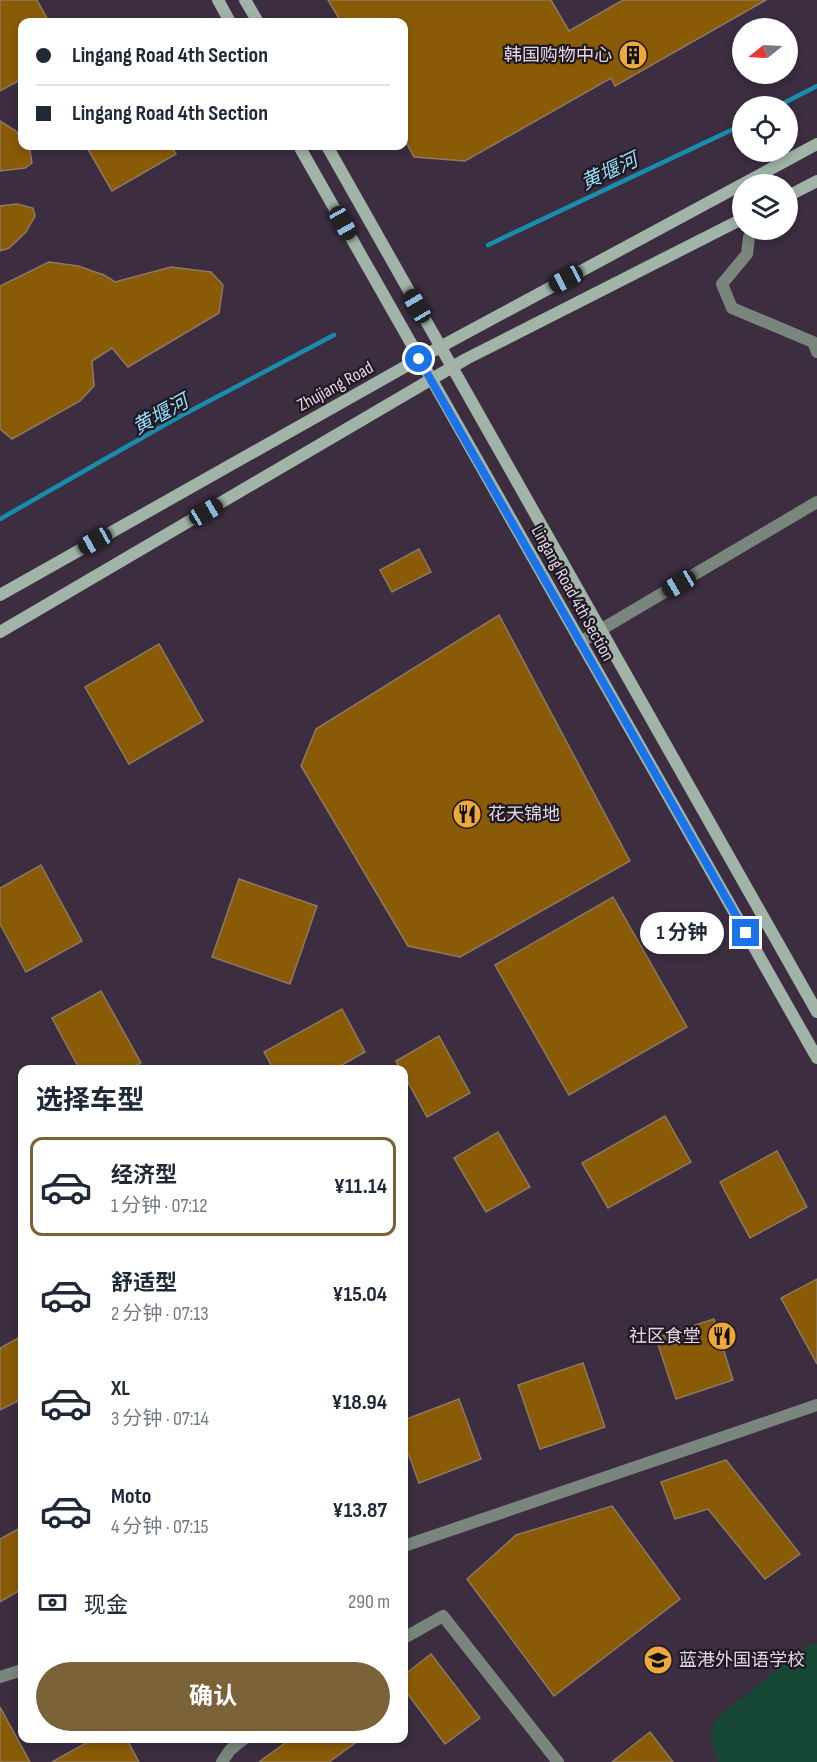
<!DOCTYPE html>
<html lang="zh">
<meta charset="utf-8">
<style>
body{margin:0;font-family:"Sofia Sans Condensed","Noto Sans SC",sans-serif;background:#f6f6f7;color:#1f2937;height:100vh;display:flex;flex-direction:column;font-size:22px;white-space:nowrap}
*{box-sizing:border-box;margin:0}
p{font-size:20px;color:#747a83}
.icon{flex:none;width:33px;height:33px;fill:none;stroke:currentColor;stroke-width:2;stroke-linecap:round;stroke-linejoin:round}
.map{position:relative;flex:1;overflow:hidden}
.sheet{position:absolute;left:18px;top:1065px;width:390px;height:678px;display:flex;flex-direction:column;background:#fff;border-radius:12px;box-shadow:0 3px 9px #0003}
.sheet>*{flex:none}
.top-card{position:absolute;left:18px;top:18px;width:390px;height:132px;border-radius:12px;box-shadow:0 3px 9px #0003;display:grid;align-content:center;height:132px;padding:0 18px;background:#fff}
.needle{width:39px;rotate:252deg}
.controls{position:absolute;left:732px;top:18px;display:grid;gap:12px}
.controls a{display:grid;place-items:center;width:66px;height:66px;border-radius:50%;background:#fff;box-shadow:0 3px 9px #0003;font-size:30px}
.end{position:absolute;width:27px;height:27px;margin:-14px;border:8px solid #1a73e8;background:#fff;box-shadow:0 0 0 3px #fff}
.from{border-radius:50%}
.bubble{position:absolute;height:42px;border-radius:21px;background:#fff;box-shadow:0 3px 9px #0003;font-size:20px;font-weight:700;line-height:42px;text-align:center}
.car{position:absolute;width:18px;height:36px;margin:-18px -9px;border-radius:8px;box-shadow:0 0 4px 2px #0007;background:linear-gradient(#222 24%,#8ab4d8 0 40%,#222 0 76%,#8ab4d8 0 86%,#222 0)}
.top-card b{display:flex;align-items:center;gap:21px;height:57px;font-size:22px}
.top-card b+b{border-top:2px solid #e0e1e3}
.top-card i{width:15px;height:15px;background:#1f2937}
ul{padding:0;list-style:none}
li{display:flex;align-items:center;gap:18px;height:99px;margin:0 12px 9px;padding:0 6px;border:3px solid transparent;border-radius:12px}
li div{flex:1}
li b{display:block;font-size:22px}
li em{font-style:normal;font-weight:700}
li.active{border-color:#7c6239}
li>.icon{width:54px;height:54px;stroke-width:1.5}
h2{padding:0 18px;font-size:27px;line-height:72px}
.pay{display:flex;align-items:center;gap:15px;height:66px;padding:0 18px;font-size:22px}
.pay p{margin-inline-start:auto}
.action{display:flex;gap:12px;margin-top:auto;padding:12px 18px}
.action a{flex:1;height:69px;border-radius:36px;background:#7c6239;color:#fff;font-size:24px;font-weight:700;line-height:69px;text-align:center}
.map>svg:first-child{display:block}
.green{fill:#164835}
.lines{fill:none;stroke-linecap:round;stroke-linejoin:round}
.stream{stroke:#198dad;stroke-width:4.5}
.building{fill:#895b07;stroke:#8c7a62;stroke-width:1.5}
.street{stroke:#7a867d;stroke-width:12}
.secondary{stroke:#a1b4a7;stroke-width:12}
.route{stroke:#1a73e8;stroke-width:8}
.labels{text-anchor:middle;stroke-width:4.5;stroke-linejoin:round;paint-order:stroke}
.poi-label{font-size:18px;fill:#e2d8e5;stroke:#1f1821;text-anchor:end}
.street-label{font-size:18px;fill:#e2d8e5;stroke:#1f1821}
.water-label{font-size:20px;font-style:italic;fill:#94ddf7;stroke:#1f1821}
</style>
<div class="map">
<svg width="817" height="1762" viewBox="0 0 817 1762">
<rect width="100%" height="100%" fill="#3c2d41"/>
<path class="green" d="M817,1643V1762H718L710,1738L716,1718L810,1644Z"/>
<g class="lines">
<g class="stream">
<path d="M778,106L817,86"/>
<path d="M488,245L742,125"/>
<path d="M0,519L175,419L334,335"/>
</g>
</g>
<g class="building">
<path d="M0,0H37L49,22H22V79L0,91Z"/>
<path d="M328,0H551L569,31L623,0H766L615,86L611,78L465,161L414,157L404,138V22H341Z"/>
<path d="M0,121L16,131L22,140V146H26L30,150L32,163L25,168L0,171Z"/>
<path d="M86,146H171L176,154L112,191Z"/>
<path d="M17,204L33,208L35,216L26,232L9,248L0,251V206Z"/>
<path d="M49,262L78,266L104,275L115,282L171,267L211,272L223,285L219,313L128,367L112,348L92,361L94,386L80,401L12,439L0,429V286Z"/>
<path d="M419,549L431,572L392,592L380,570Z"/>
<path d="M499,615L630,861L460,957L408,946L301,766L316,729Z"/>
<path d="M159,644L203,721L129,764L85,687Z"/>
<path d="M41,865L82,941L26,972L0,924V888Z"/>
<path d="M239,879L317,906L290,984L212,957Z"/>
<path d="M613,897L687,1027L569,1095L495,965Z"/>
<path d="M101,991L141,1063L128,1070H80L52,1018Z"/>
<path d="M342,1009L365,1052L333,1070H274L264,1052Z"/>
<path d="M439,1036L470,1093L427,1117L404,1075V1070H401L396,1061Z"/>
<path d="M665,1116L691,1162L608,1208L582,1163Z"/>
<path d="M498,1132L530,1187L486,1212L454,1158Z"/>
<path d="M777,1151L807,1207L750,1238L720,1182Z"/>
<path d="M817,1279V1364L781,1298Z"/>
<path d="M714,1319L733,1380L676,1399L656,1338Z"/>
<path d="M22,1336V1399L0,1410V1348Z"/>
<path d="M583,1363L605,1427L540,1449L518,1385Z"/>
<path d="M459,1399L481,1459L419,1483L404,1442V1420Z"/>
<path d="M726,1460L800,1554L765,1579L708,1509L675,1519L661,1482Z"/>
<path d="M612,1506L680,1599L554,1696L467,1579L516,1535Z"/>
<path d="M22,1527V1589L0,1602V1539Z"/>
<path d="M431,1654L480,1718L445,1744L404,1689V1675Z"/>
<path d="M0,1707L30,1762H0Z"/>
<path d="M650,1732L673,1762H612Z"/>
<path d="M95,1738H126L139,1762H52Z"/>
<path d="M292,1738H362L329,1762H259Z"/>
</g>
<g class="lines">
<g class="street">
<path d="M749,237L747,254L722,284L732,308L813,342L817,352"/>
<path d="M580,642L817,502"/>
<path d="M404,1546L817,1405"/>
<path d="M404,1638L443,1616L558,1762"/>
<path d="M0,1677L22,1670"/>
<path d="M222,1762L230,1750L245,1738"/>
</g>
<g class="secondary">
<path d="M218,0L230,22"/>
<path d="M245,0L258,22"/>
<path d="M299,146L817,1058"/>
<path d="M327,146L817,1012"/>
<path d="M788,196L817,181"/>
<path d="M0,595L440,347L817,144"/>
<path d="M0,632L466,359L742,219"/>
</g>
</g>
<g class="lines">
<path class="route" d="M419,359L746,933"/>
</g>
<defs>
<g id="building-disc" transform="scale(1.5)"><circle r="9.5" fill="#eea83c" stroke="#1f1821"/><path d="M-4-6H4V6H1V3H-1V6H-4ZM-2.5-4.3h1.7v1.8h-1.7ZM.8-4.3h1.7v1.8H.8ZM-2.5-1h1.7V.8h-1.7ZM.8-1h1.7V.8H.8Z" fill="#111"/></g>
<g id="restaurant-disc" transform="scale(1.5)"><circle r="9.5" fill="#eea83c" stroke="#1f1821"/><path d="M-5-6h1v4h1v-4h1v4h1v-4h1v5L-1.5 .5V6h-2V.5L-5-1ZM5-6V6H3V1.5H1.5Q1.5-4 5-6Z" fill="#111"/></g>
<g id="school-disc" transform="scale(1.5)"><circle r="9.5" fill="#eea83c" stroke="#1f1821"/><path d="M0-5L7-2L0 1L-7-2ZM-4 1L0 2.5L4 1V4Q0 6-4 4Z" fill="#111"/></g>
</defs>
<g fill-rule="evenodd">
<use href="#building-disc" x="633" y="55"/>
<use href="#restaurant-disc" x="467" y="814"/>
<use href="#restaurant-disc" x="722" y="1336"/>
<use href="#school-disc" x="658" y="1660"/>
</g>
<g class="labels">
<g class="poi-label">
<text x="612" y="61">韩国购物中心</text>
<text x="488" y="820" text-anchor="start">花天锦地</text>
<text x="701" y="1342">社区食堂</text>
<text x="679" y="1666" text-anchor="start">蓝港外国语学校</text>
</g>
<g class="street-label">
<text transform="translate(335 386) rotate(-29)" y="6">Zhujiang Road</text>
<text transform="translate(573 593) rotate(61)" y="6">Lingang Road 4th Section</text>
</g>
<g class="water-label">
<text transform="translate(609 171) rotate(-25)" y="7">黄堰河</text>
<text transform="translate(160 414) rotate(-29)" y="7">黄堰河</text>
</g>
</g>
</svg>
<div class="controls">
<a><svg class="needle" viewBox="-14 -14 28 28"><path d="M0-13l5 13h-10z" fill="#e53935"/><path d="M0 13l5-13h-10z" fill="#747a83"/></svg></a>
<a><svg class="icon" aria-label="locate" viewBox="0 0 24 24"><circle cx="12" cy="12" r="6"/><path d="M12 2v4M12 18v4M2 12h4M18 12h4"/></svg></a>
<a><svg class="icon" aria-label="layers" viewBox="0 0 24 24"><path d="M12 4l9 5-9 5-9-5zM3 14l9 5 9-5"/></svg></a>
</div>
<i class="end from" style="left:419px;top:359px"></i>
<i class="end" style="left:746px;top:933px"></i>
<div class="bubble" style="left:640px;top:912px;width:84px">1 分钟</div>
<i class="car" style="left:343px;top:223px;rotate:151deg"></i>
<i class="car" style="left:566px;top:279px;rotate:242deg"></i>
<i class="car" style="left:417px;top:306px;rotate:330deg"></i>
<i class="car" style="left:206px;top:512px;rotate:60deg"></i>
<i class="car" style="left:95px;top:541px;rotate:241deg"></i>
<i class="car" style="left:679px;top:584px;rotate:240deg"></i>
<div class="top-card">
<b><i class="from"></i>Lingang Road 4th Section</b>
<b><i></i>Lingang Road 4th Section</b>
</div>
<section class="sheet">
<h2>选择车型</h2>
<ul>
<li class="active"><svg class="icon" aria-label="car" viewBox="0 0 24 24"><path d="M5 17H2v-5l4-1 3-4h7l3 4 3 1v5h-3M9 17h6M6 11h13"/><circle cx="7" cy="17" r="2"/><circle cx="17" cy="17" r="2"/></svg><div><b>经济型</b><p>1 分钟 · 07:12</p></div><em>¥11.14</em></li>
<li><svg class="icon" aria-label="car" viewBox="0 0 24 24"><path d="M5 17H2v-5l4-1 3-4h7l3 4 3 1v5h-3M9 17h6M6 11h13"/><circle cx="7" cy="17" r="2"/><circle cx="17" cy="17" r="2"/></svg><div><b>舒适型</b><p>2 分钟 · 07:13</p></div><em>¥15.04</em></li>
<li><svg class="icon" aria-label="car" viewBox="0 0 24 24"><path d="M5 17H2v-5l4-1 3-4h7l3 4 3 1v5h-3M9 17h6M6 11h13"/><circle cx="7" cy="17" r="2"/><circle cx="17" cy="17" r="2"/></svg><div><b>XL</b><p>3 分钟 · 07:14</p></div><em>¥18.94</em></li>
<li><svg class="icon" aria-label="car" viewBox="0 0 24 24"><path d="M5 17H2v-5l4-1 3-4h7l3 4 3 1v5h-3M9 17h6M6 11h13"/><circle cx="7" cy="17" r="2"/><circle cx="17" cy="17" r="2"/></svg><div><b>Moto</b><p>4 分钟 · 07:15</p></div><em>¥13.87</em></li>
</ul>
<div class="pay"><svg class="icon" aria-label="cash" viewBox="0 0 24 24"><path d="M3 7h18v10H3z"/><circle cx="12" cy="12" r="2"/></svg>现金<p>290 m</p></div>
<div class="action"><a>确认</a></div>
</section>
</div>
